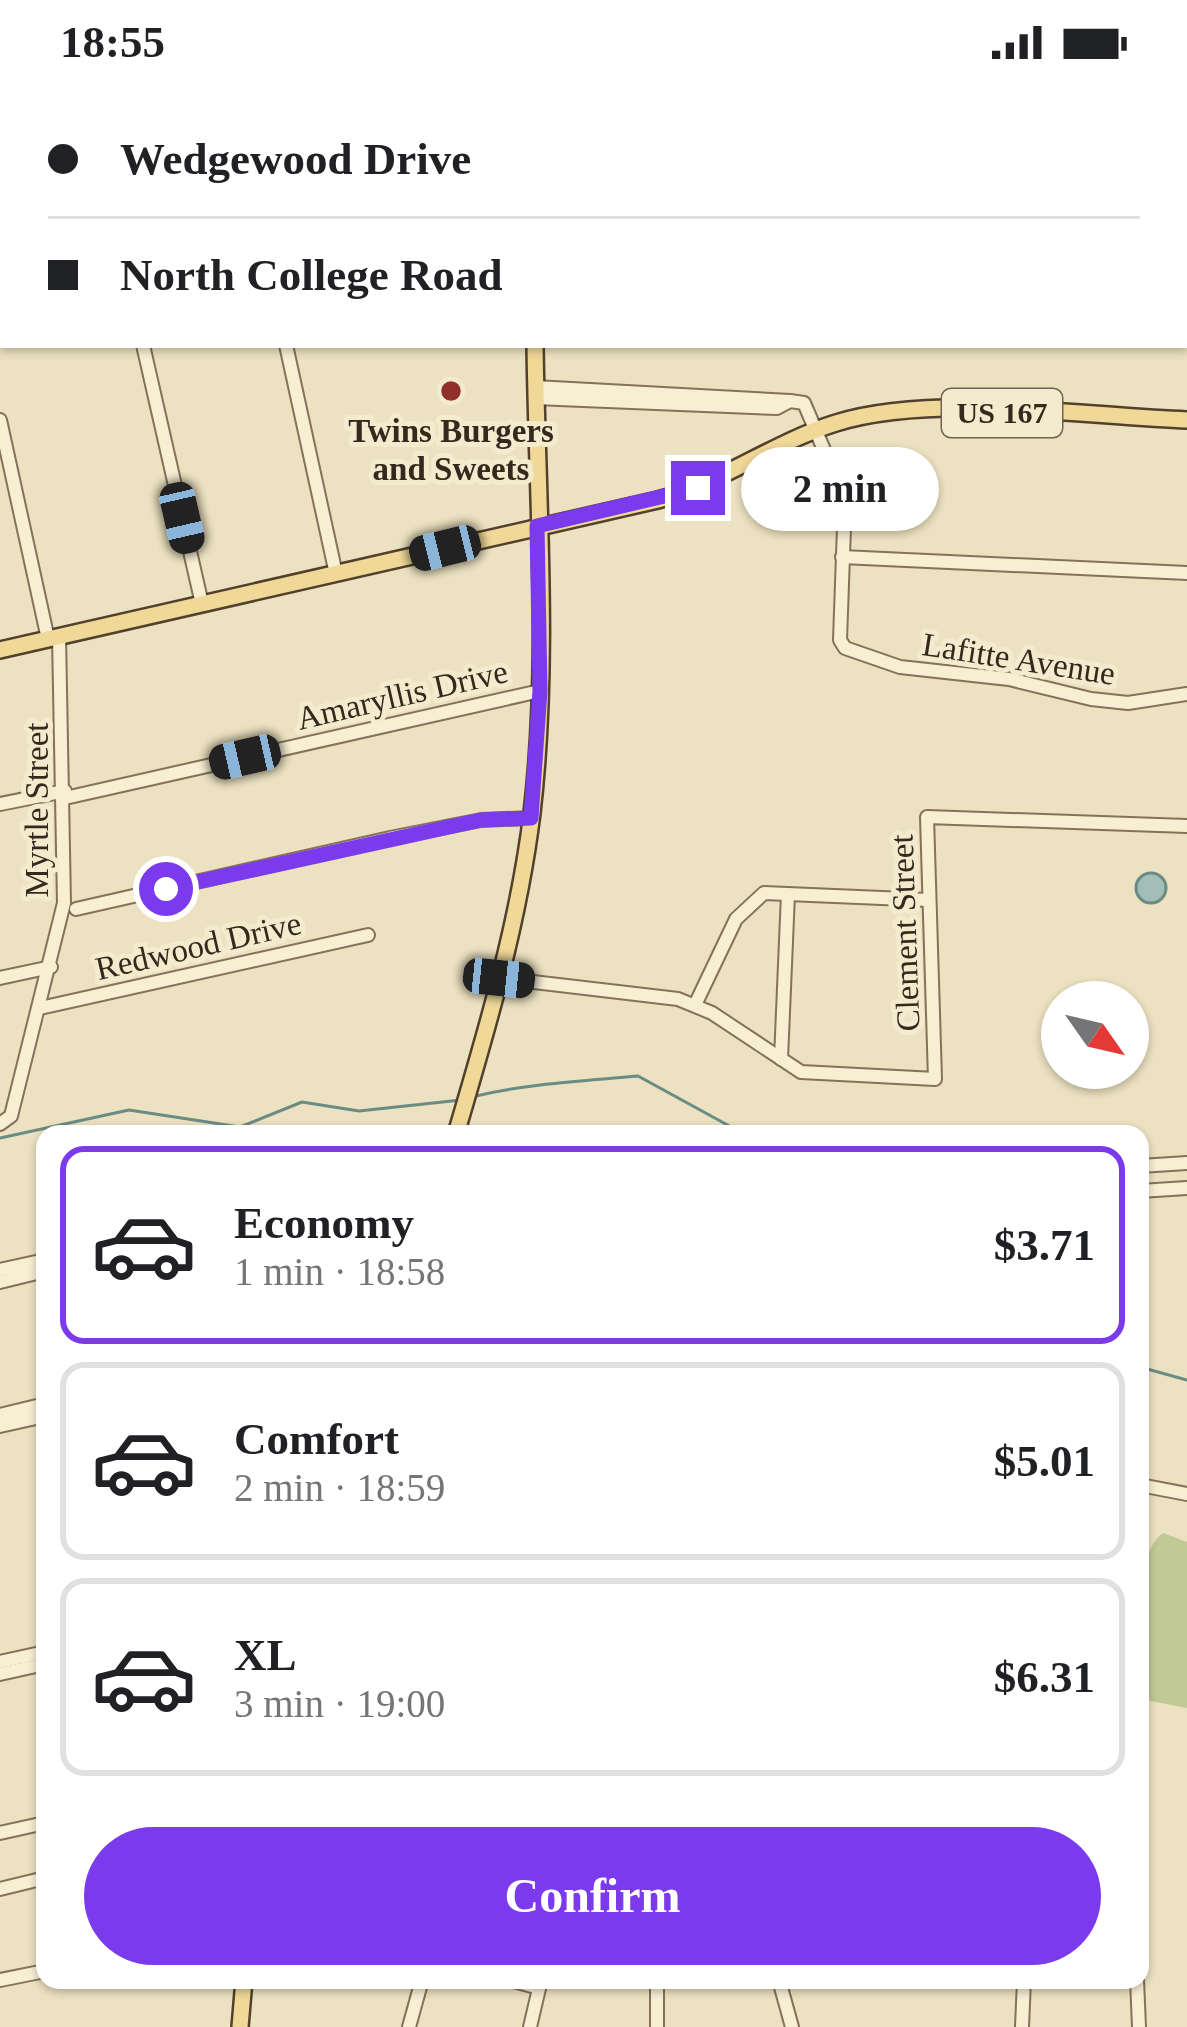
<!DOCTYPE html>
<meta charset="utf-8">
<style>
body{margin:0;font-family:Georgia,serif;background:#f2f2f2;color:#202124;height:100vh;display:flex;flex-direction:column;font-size:45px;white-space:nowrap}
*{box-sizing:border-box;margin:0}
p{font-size:39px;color:#757577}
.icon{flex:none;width:66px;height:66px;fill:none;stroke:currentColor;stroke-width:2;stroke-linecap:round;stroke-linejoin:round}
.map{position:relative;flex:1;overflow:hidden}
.drawer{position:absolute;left:36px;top:1041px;width:1113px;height:864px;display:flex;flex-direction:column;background:#fff;border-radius:24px;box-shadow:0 3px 9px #0004}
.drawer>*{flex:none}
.hud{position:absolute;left:0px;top:0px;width:1188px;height:264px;box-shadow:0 3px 9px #0004;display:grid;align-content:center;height:264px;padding:0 48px;background:#fff}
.needle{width:78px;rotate:124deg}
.buttons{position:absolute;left:1041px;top:897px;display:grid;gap:24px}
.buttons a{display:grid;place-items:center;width:108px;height:108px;border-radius:50%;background:#fff;box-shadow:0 3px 9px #0004;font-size:60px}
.end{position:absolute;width:54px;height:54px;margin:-27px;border:15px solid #7c3aed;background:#fff;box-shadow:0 0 0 6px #fff}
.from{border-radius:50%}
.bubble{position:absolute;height:84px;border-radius:42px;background:#fff;box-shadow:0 3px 9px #0004;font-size:39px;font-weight:800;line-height:84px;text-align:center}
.car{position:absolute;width:36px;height:72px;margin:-36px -18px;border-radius:15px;box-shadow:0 0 9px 3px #0007;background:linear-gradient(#222 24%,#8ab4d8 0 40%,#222 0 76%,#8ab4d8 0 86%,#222 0)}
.hud b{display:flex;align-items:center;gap:42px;height:114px;font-size:45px}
.hud b+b{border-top:3px solid #e0e0e0}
.hud i{width:30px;height:30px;background:#202124}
ul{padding:21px 0 0;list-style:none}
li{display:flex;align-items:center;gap:36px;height:198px;margin:0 24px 18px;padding:0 24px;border:6px solid #e0e0e0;border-radius:24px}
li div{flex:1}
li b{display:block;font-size:45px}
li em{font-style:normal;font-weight:800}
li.current{border-color:#7c3aed}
li>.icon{width:108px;height:108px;stroke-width:1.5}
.action{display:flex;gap:24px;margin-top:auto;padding:24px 48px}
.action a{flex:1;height:138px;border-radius:72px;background:#7c3aed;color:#fff;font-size:48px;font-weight:800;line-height:138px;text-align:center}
.status{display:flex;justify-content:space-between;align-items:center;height:84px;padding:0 60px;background:#fff;direction:ltr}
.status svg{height:33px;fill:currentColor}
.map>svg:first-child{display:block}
.green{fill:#c1c995}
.water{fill:#a3beb7;stroke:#6b8b85;stroke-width:3}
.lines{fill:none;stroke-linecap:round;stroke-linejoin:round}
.stream{stroke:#6b8b85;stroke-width:3}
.minor-casing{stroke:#847259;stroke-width:16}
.major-casing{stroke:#52402d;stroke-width:20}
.minor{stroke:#f7eed3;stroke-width:12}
.major{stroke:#efd898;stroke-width:15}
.route{stroke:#7c3aed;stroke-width:15}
.poi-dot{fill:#912f2b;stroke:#f4ebcf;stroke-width:4.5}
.labels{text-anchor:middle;stroke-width:10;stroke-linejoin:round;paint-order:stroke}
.shield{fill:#f4ebcf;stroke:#6e6352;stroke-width:3}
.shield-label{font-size:30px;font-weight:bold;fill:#34291d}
.poi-label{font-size:33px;font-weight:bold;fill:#34291d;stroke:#f4ebcf}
.street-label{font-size:33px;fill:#34291d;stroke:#f4ebcf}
</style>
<div class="status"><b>18:55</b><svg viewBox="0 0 49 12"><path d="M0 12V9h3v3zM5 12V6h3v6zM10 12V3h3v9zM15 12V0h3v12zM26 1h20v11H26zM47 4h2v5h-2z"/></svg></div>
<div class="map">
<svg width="1187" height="1943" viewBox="0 0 1187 1943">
<rect width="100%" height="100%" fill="#ece1c0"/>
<g class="green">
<path d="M0,0H316L3,3V59Z"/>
<path d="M1163,1449L1187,1458V1624L1140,1615C1140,1568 1131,1471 1163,1449Z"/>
</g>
<circle class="water" cx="1151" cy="804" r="15"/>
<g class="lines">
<g class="stream">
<path d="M142,3L143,0"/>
<path d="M0,61L3,62"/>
<path d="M476,1012C531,999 584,997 638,992L744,1050"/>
<path d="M0,1054L129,1026L240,1043L302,1018L359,1027L461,1016"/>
<path d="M1140,1283L1187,1296"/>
</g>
<g class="minor-casing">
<g id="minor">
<path d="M789,0V3"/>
<path d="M903,0V3"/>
<path d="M1102,0V3"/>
<path d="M1185,240H1187"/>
<path d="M143,261L202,520"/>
<path d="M286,261L336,490"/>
<path d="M535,303L790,317"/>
<path d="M535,314L777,324L790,317L804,319L845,415L840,556L845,564L900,583L1009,595L1091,615L1128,619L1187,610"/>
<path d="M0,336L48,555"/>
<path d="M842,473L1187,489"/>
<path d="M65,714L540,607"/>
<path d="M0,720L65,707"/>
<path d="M76,825L390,754L481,736L531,734"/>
<path d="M0,894L51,883"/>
<path d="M499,894L678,915L712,929L801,988L935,995L927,733L1187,742"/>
<path d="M695,921L736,835L764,809L929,816"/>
<path d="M40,924L368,851"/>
<path d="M781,975L788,810"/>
<path d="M0,1040L11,1032L64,819L59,552"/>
<path d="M1140,1082L1187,1079"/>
<path d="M1140,1107L1187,1104"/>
<path d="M0,1186L45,1176"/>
<path d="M0,1198L45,1187"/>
<path d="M0,1331L45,1320"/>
<path d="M0,1342L45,1332"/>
<path d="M1140,1401L1187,1410"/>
<path d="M0,1578L45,1568"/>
<path d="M0,1590L45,1580"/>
<path d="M0,1749L45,1739"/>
<path d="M0,1805L45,1794"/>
<path d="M0,1896L45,1887"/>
<path d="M510,1896L539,1904"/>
<path d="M657,1896V1943"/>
<path d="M779,1896L792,1943"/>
<path d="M1137,1896L1139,1943"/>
<path d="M409,1943L422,1896"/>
<path d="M530,1943L541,1896"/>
<path d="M1022,1943L1024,1896"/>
</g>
</g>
<g class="major-casing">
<g id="major">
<path d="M533,3V0"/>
<path d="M1185,104H1187"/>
<path d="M0,566L658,416C721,399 774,358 836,339C933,309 1083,332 1187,336"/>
<path d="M456,1050C487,945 519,837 532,729C550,574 537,416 535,261"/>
<path d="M240,1943L244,1896"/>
</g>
</g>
<use href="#minor" class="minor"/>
<use href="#major" class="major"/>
</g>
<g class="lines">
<path class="route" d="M166,805L481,736L531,734L540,607L537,442L698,404"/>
</g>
<circle class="poi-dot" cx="451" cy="307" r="12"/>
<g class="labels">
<rect class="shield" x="942" y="305" width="120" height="48" rx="9"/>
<g class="shield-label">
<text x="1002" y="339">US 167</text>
</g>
<g class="poi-label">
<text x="451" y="358">Twins Burgers<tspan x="451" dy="38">and Sweets</tspan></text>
</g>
<g class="street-label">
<text transform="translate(1019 574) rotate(9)" y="12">Lafitte Avenue</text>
<text transform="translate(402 610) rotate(-13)" y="12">Amaryllis Drive</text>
<text transform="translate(36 726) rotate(-90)" y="12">Myrtle Street</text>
<text transform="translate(904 849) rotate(-92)" y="12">Clement Street</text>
<text transform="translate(198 861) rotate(-13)" y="12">Redwood Drive</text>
</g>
</g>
</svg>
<div class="buttons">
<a><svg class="needle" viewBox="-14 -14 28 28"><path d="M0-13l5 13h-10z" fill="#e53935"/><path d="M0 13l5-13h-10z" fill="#757577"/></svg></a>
</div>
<i class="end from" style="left:166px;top:805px"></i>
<i class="end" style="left:698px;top:404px"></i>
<div class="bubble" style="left:741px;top:363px;width:198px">2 min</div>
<i class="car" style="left:182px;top:434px;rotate:167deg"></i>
<i class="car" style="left:445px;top:464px;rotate:256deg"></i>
<i class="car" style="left:245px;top:673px;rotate:257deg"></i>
<i class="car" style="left:499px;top:894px;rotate:96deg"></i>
<div class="hud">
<b><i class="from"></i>Wedgewood Drive</b>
<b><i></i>North College Road</b>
</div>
<section class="drawer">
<ul>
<li class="current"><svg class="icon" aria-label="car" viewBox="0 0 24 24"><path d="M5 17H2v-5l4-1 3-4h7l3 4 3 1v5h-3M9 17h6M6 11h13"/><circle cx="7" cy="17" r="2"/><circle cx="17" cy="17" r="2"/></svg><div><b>Economy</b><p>1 min · 18:58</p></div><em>$3.71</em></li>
<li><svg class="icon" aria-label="car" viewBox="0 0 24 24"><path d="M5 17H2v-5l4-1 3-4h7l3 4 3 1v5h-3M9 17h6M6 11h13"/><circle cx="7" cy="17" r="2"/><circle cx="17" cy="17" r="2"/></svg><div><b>Comfort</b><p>2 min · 18:59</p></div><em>$5.01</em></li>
<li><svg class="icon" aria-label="car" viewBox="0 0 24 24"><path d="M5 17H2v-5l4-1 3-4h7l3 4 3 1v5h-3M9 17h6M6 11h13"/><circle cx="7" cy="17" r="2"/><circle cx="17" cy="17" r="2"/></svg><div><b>XL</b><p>3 min · 19:00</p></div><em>$6.31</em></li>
</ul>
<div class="action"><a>Confirm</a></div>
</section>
</div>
